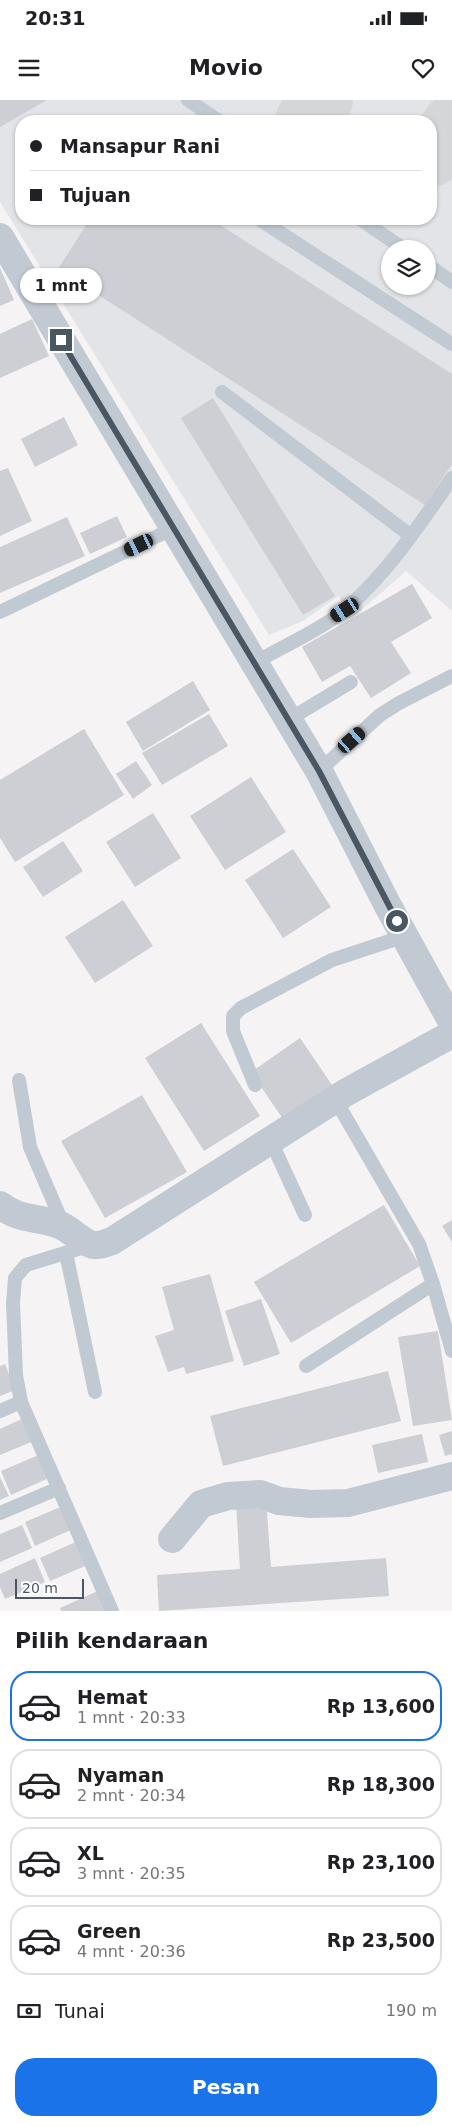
<!DOCTYPE html>
<html lang="id">
<meta charset="utf-8">
<style>
body{margin:0;font-family:"DejaVu Sans",sans-serif;background:#f2f2f2;color:#202124;height:100vh;display:flex;flex-direction:column;font-size:19px;white-space:nowrap}
*{box-sizing:border-box;margin:0}
p{font-size:16px;color:#757577}
.icon{flex:none;width:28px;height:28px;fill:none;stroke:currentColor;stroke-width:2;stroke-linecap:round;stroke-linejoin:round}
.map{position:relative;height:1511px;overflow:hidden}
.panel{display:flex;flex-direction:column;background:#fff;flex:1}
.panel>*{flex:none}
.hud{position:absolute;left:15px;top:15px;width:422px;height:110px;border-radius:20px;box-shadow:0 1px 4px #0004;display:grid;align-content:center;height:110px;padding:0 15px;background:#fff}
.buttons{position:absolute;left:381px;top:140px;display:grid;gap:10px}
.buttons a{display:grid;place-items:center;width:55px;height:55px;border-radius:50%;background:#fff;box-shadow:0 1px 4px #0004;font-size:25px}
.scale{position:absolute;left:15px;bottom:12px;width:69px;box-sizing:border-box;padding-left:5px;border:2px solid #4a5661;border-top:0;font-size:14px;line-height:18px;white-space:nowrap;color:#4a5661;-webkit-text-stroke:4px #fff;paint-order:stroke}
.end{position:absolute;width:22px;height:22px;margin:-11px;border:6px solid #4a5661;background:#fff;box-shadow:0 0 0 2px #fff}
.from{border-radius:50%}
.bubble{position:absolute;height:35px;border-radius:18px;background:#fff;box-shadow:0 1px 4px #0004;font-size:16px;font-weight:700;line-height:35px;text-align:center}
.car{position:absolute;width:15px;height:30px;margin:-15px -8px;border-radius:6px;box-shadow:0 0 4px 1px #0007;background:linear-gradient(#222 24%,#8ab4d8 0 40%,#222 0 76%,#8ab4d8 0 86%,#222 0)}
.hud b{display:flex;align-items:center;gap:18px;height:48px;font-size:19px}
.hud b+b{border-top:1px solid #e0e0e0}
.hud i{width:12px;height:12px;background:#202124}
ul{padding:0;list-style:none}
li{display:flex;align-items:center;gap:15px;height:70px;margin:0 10px 8px;padding:0 5px;border:2px solid #e0e0e0;border-radius:20px}
li div{flex:1}
li b{display:block;font-size:19px}
li em{font-style:normal;font-weight:700}
li.active{border-color:#1a73e8}
li>.icon{width:45px;height:45px;stroke-width:1.5}
h2{padding:0 15px;font-size:22px;line-height:60px}
.pay{display:flex;align-items:center;gap:12px;height:55px;padding:0 15px;font-size:19px}
.pay p{margin-inline-start:auto}
.primary-button{display:flex;gap:10px;margin-top:auto;padding:10px 15px}
.primary-button a{flex:1;height:58px;border-radius:20px;background:#1a73e8;color:#fff;font-size:20px;font-weight:700;line-height:58px;text-align:center}
.status{display:flex;justify-content:space-between;align-items:center;height:35px;padding:0 25px;background:#fff;direction:ltr}
.status svg{height:14px;fill:currentColor}
header{display:flex;justify-content:space-between;align-items:center;height:65px;padding:0 15px;background:#fff;font-size:22px;font-weight:700}
.map>svg:first-child{display:block}
.airport{fill:#e2e4e7;fill-rule:evenodd}
.lines{fill:none;stroke-linecap:round;stroke-linejoin:round}
.taxiway{stroke:#d5d6d8;stroke-width:62}
.building{fill:#cdcfd5}
.service{stroke:#c1cad2;stroke-width:14}
.minor{stroke:#c1cad2;stroke-width:28}
.route{stroke:#4a5661;stroke-width:6}
</style>
<div class="status"><b>20:31</b><svg viewBox="0 0 49 12"><path d="M0 12V9h3v3zM5 12V6h3v6zM10 12V3h3v9zM15 12V0h3v12zM26 1h20v11H26zM47 4h2v5h-2z"/></svg></div>
<header><svg class="icon" aria-label="menu" viewBox="0 0 24 24"><path d="M4 6h16M4 12h16M4 18h16"/></svg>Movio<svg class="icon" aria-label="heart" viewBox="0 0 24 24"><path d="M12 20l-8-8c-3-5 5-10 8-4 3-6 11-1 8 4z"/></svg></header>
<div class="map">
<svg width="452" height="1511" viewBox="0 0 452 1511">
<rect width="100%" height="100%" fill="#f5f3f3"/>
<path class="airport" d="M0,0H452V511L406,471L350,520L339,496L303,521L269,535L0,102ZM21,21H431V119H21ZM390,149H428V186H390Z"/>
<g class="lines">
<g class="taxiway">
<path d="M306,21L322,0"/>
<path d="M431,56L452,26"/>
</g>
</g>
<g class="building">
<path d="M0,0H47L0,27Z"/>
<path d="M90,119H211L452,274V364L425,405L58,169Z"/>
<path d="M0,168L14,200L0,206Z"/>
<path d="M32,219L49,256L0,278V234Z"/>
<path d="M213,298L335,496L303,515L181,318Z"/>
<path d="M64,317L78,345L35,367L21,339Z"/>
<path d="M8,368L32,421L0,436V371Z"/>
<path d="M117,416L127,437L90,454L80,433Z"/>
<path d="M67,417L85,456L0,493V447Z"/>
<path d="M412,484L432,518L391,542L411,573L371,598L350,566L322,582L302,547Z"/>
<path d="M193,581L210,610L143,651L126,622Z"/>
<path d="M209,614L228,646L162,685L142,653Z"/>
<path d="M84,629L124,695L15,762L0,738V680Z"/>
<path d="M136,661L152,685L133,699L116,674Z"/>
<path d="M251,677L286,732L225,770L190,716Z"/>
<path d="M153,713L181,758L135,787L106,742Z"/>
<path d="M63,741L83,771L43,797L23,767Z"/>
<path d="M293,749L331,807L283,838L245,780Z"/>
<path d="M123,800L153,846L95,883L65,837Z"/>
<path d="M201,923L260,1016L204,1051L145,958Z"/>
<path d="M300,938L334,988L285,1022L251,972Z"/>
<path d="M142,995L187,1072L105,1118L61,1041Z"/>
<path d="M384,1105L420,1166L291,1243L254,1182Z"/>
<path d="M452,1120V1142L442,1126Z"/>
<path d="M210,1174L234,1261L186,1274L184,1267L168,1272L155,1236L174,1230L162,1187Z"/>
<path d="M261,1199L280,1254L244,1266L225,1211Z"/>
<path d="M438,1231L452,1320L413,1326L398,1237Z"/>
<path d="M5,1264L15,1290L0,1296V1266Z"/>
<path d="M388,1271L401,1321L223,1366L210,1316Z"/>
<path d="M26,1317L36,1340L0,1355V1329Z"/>
<path d="M452,1331V1354L445,1356L439,1335Z"/>
<path d="M422,1334L428,1362L378,1373L372,1345Z"/>
<path d="M41,1354L51,1377L11,1395L1,1371Z"/>
<path d="M0,1377L9,1396L0,1400Z"/>
<path d="M266,1400L271,1467L386,1458L389,1496L159,1511L157,1475L240,1469L236,1403Z"/>
<path d="M65,1405L75,1428L35,1446L25,1422Z"/>
<path d="M22,1425L32,1448L0,1462V1434Z"/>
<path d="M80,1440L90,1464L50,1481L40,1458Z"/>
<path d="M35,1458L45,1482L5,1499L0,1487V1474Z"/>
<path d="M100,1490L109,1511H61L60,1508Z"/>
</g>
<g class="lines">
<g class="service">
<path d="M188,0L219,21"/>
<path d="M259,119L452,244"/>
<path d="M360,119L404,149"/>
<path d="M428,165L452,182"/>
<path d="M222,292L411,436"/>
<path d="M0,512L174,428"/>
<path d="M254,563C282,547 324,528 347,508C389,471 420,424 452,378"/>
<path d="M288,620L351,582"/>
<path d="M319,671L380,615L399,603L452,576"/>
<path d="M19,980L30,1047L63,1124"/>
<path d="M255,985L233,931V916L241,908L332,860L405,836"/>
<path d="M335,999L419,1144L433,1184L452,1251"/>
<path d="M270,1039L305,1115"/>
<path d="M91,1145L26,1165L15,1178L13,1203L16,1275L21,1302L112,1511"/>
<path d="M66,1153L95,1292"/>
<path d="M306,1266L433,1184"/>
<path d="M0,1311L21,1302"/>
<path d="M0,1413L59,1388"/>
</g>
<g class="minor">
<path d="M0,137L319,671L388,806L452,922"/>
<path d="M0,1105C21,1122 41,1116 62,1126C72,1131 82,1142 93,1145C100,1146 105,1143 112,1141L345,993L452,934"/>
<path d="M172,1439L201,1404L228,1396L260,1394L279,1401L311,1404L348,1403L452,1376"/>
</g>
</g>
<g class="lines">
<path class="route" d="M61,240L319,671L397,821"/>
</g>
</svg>
<div class="buttons">
<a><svg class="icon" aria-label="layers" viewBox="0 0 24 24"><path d="M12 4l9 5-9 5-9-5zM3 14l9 5 9-5"/></svg></a>
</div>
<div class="scale">20 m</div>
<i class="end from" style="left:397px;top:821px"></i>
<i class="end" style="left:61px;top:240px"></i>
<div class="bubble" style="left:20px;top:168px;width:82px">1 mnt</div>
<i class="car" style="left:139px;top:445px;rotate:244deg"></i>
<i class="car" style="left:345px;top:510px;rotate:238deg"></i>
<i class="car" style="left:352px;top:640px;rotate:49deg"></i>
<div class="hud">
<b><i class="from"></i>Mansapur Rani</b>
<b><i></i>Tujuan</b>
</div>
</div>
<section class="panel">
<h2>Pilih kendaraan</h2>
<ul>
<li class="active"><svg class="icon" aria-label="car" viewBox="0 0 24 24"><path d="M5 17H2v-5l4-1 3-4h7l3 4 3 1v5h-3M9 17h6M6 11h13"/><circle cx="7" cy="17" r="2"/><circle cx="17" cy="17" r="2"/></svg><div><b>Hemat</b><p>1 mnt · 20:33</p></div><em>Rp 13,600</em></li>
<li><svg class="icon" aria-label="car" viewBox="0 0 24 24"><path d="M5 17H2v-5l4-1 3-4h7l3 4 3 1v5h-3M9 17h6M6 11h13"/><circle cx="7" cy="17" r="2"/><circle cx="17" cy="17" r="2"/></svg><div><b>Nyaman</b><p>2 mnt · 20:34</p></div><em>Rp 18,300</em></li>
<li><svg class="icon" aria-label="car" viewBox="0 0 24 24"><path d="M5 17H2v-5l4-1 3-4h7l3 4 3 1v5h-3M9 17h6M6 11h13"/><circle cx="7" cy="17" r="2"/><circle cx="17" cy="17" r="2"/></svg><div><b>XL</b><p>3 mnt · 20:35</p></div><em>Rp 23,100</em></li>
<li><svg class="icon" aria-label="car" viewBox="0 0 24 24"><path d="M5 17H2v-5l4-1 3-4h7l3 4 3 1v5h-3M9 17h6M6 11h13"/><circle cx="7" cy="17" r="2"/><circle cx="17" cy="17" r="2"/></svg><div><b>Green</b><p>4 mnt · 20:36</p></div><em>Rp 23,500</em></li>
</ul>
<div class="pay"><svg class="icon" aria-label="cash" viewBox="0 0 24 24"><path d="M3 7h18v10H3z"/><circle cx="12" cy="12" r="2"/></svg>Tunai<p>190 m</p></div>
<div class="primary-button"><a>Pesan</a></div>
</section>
